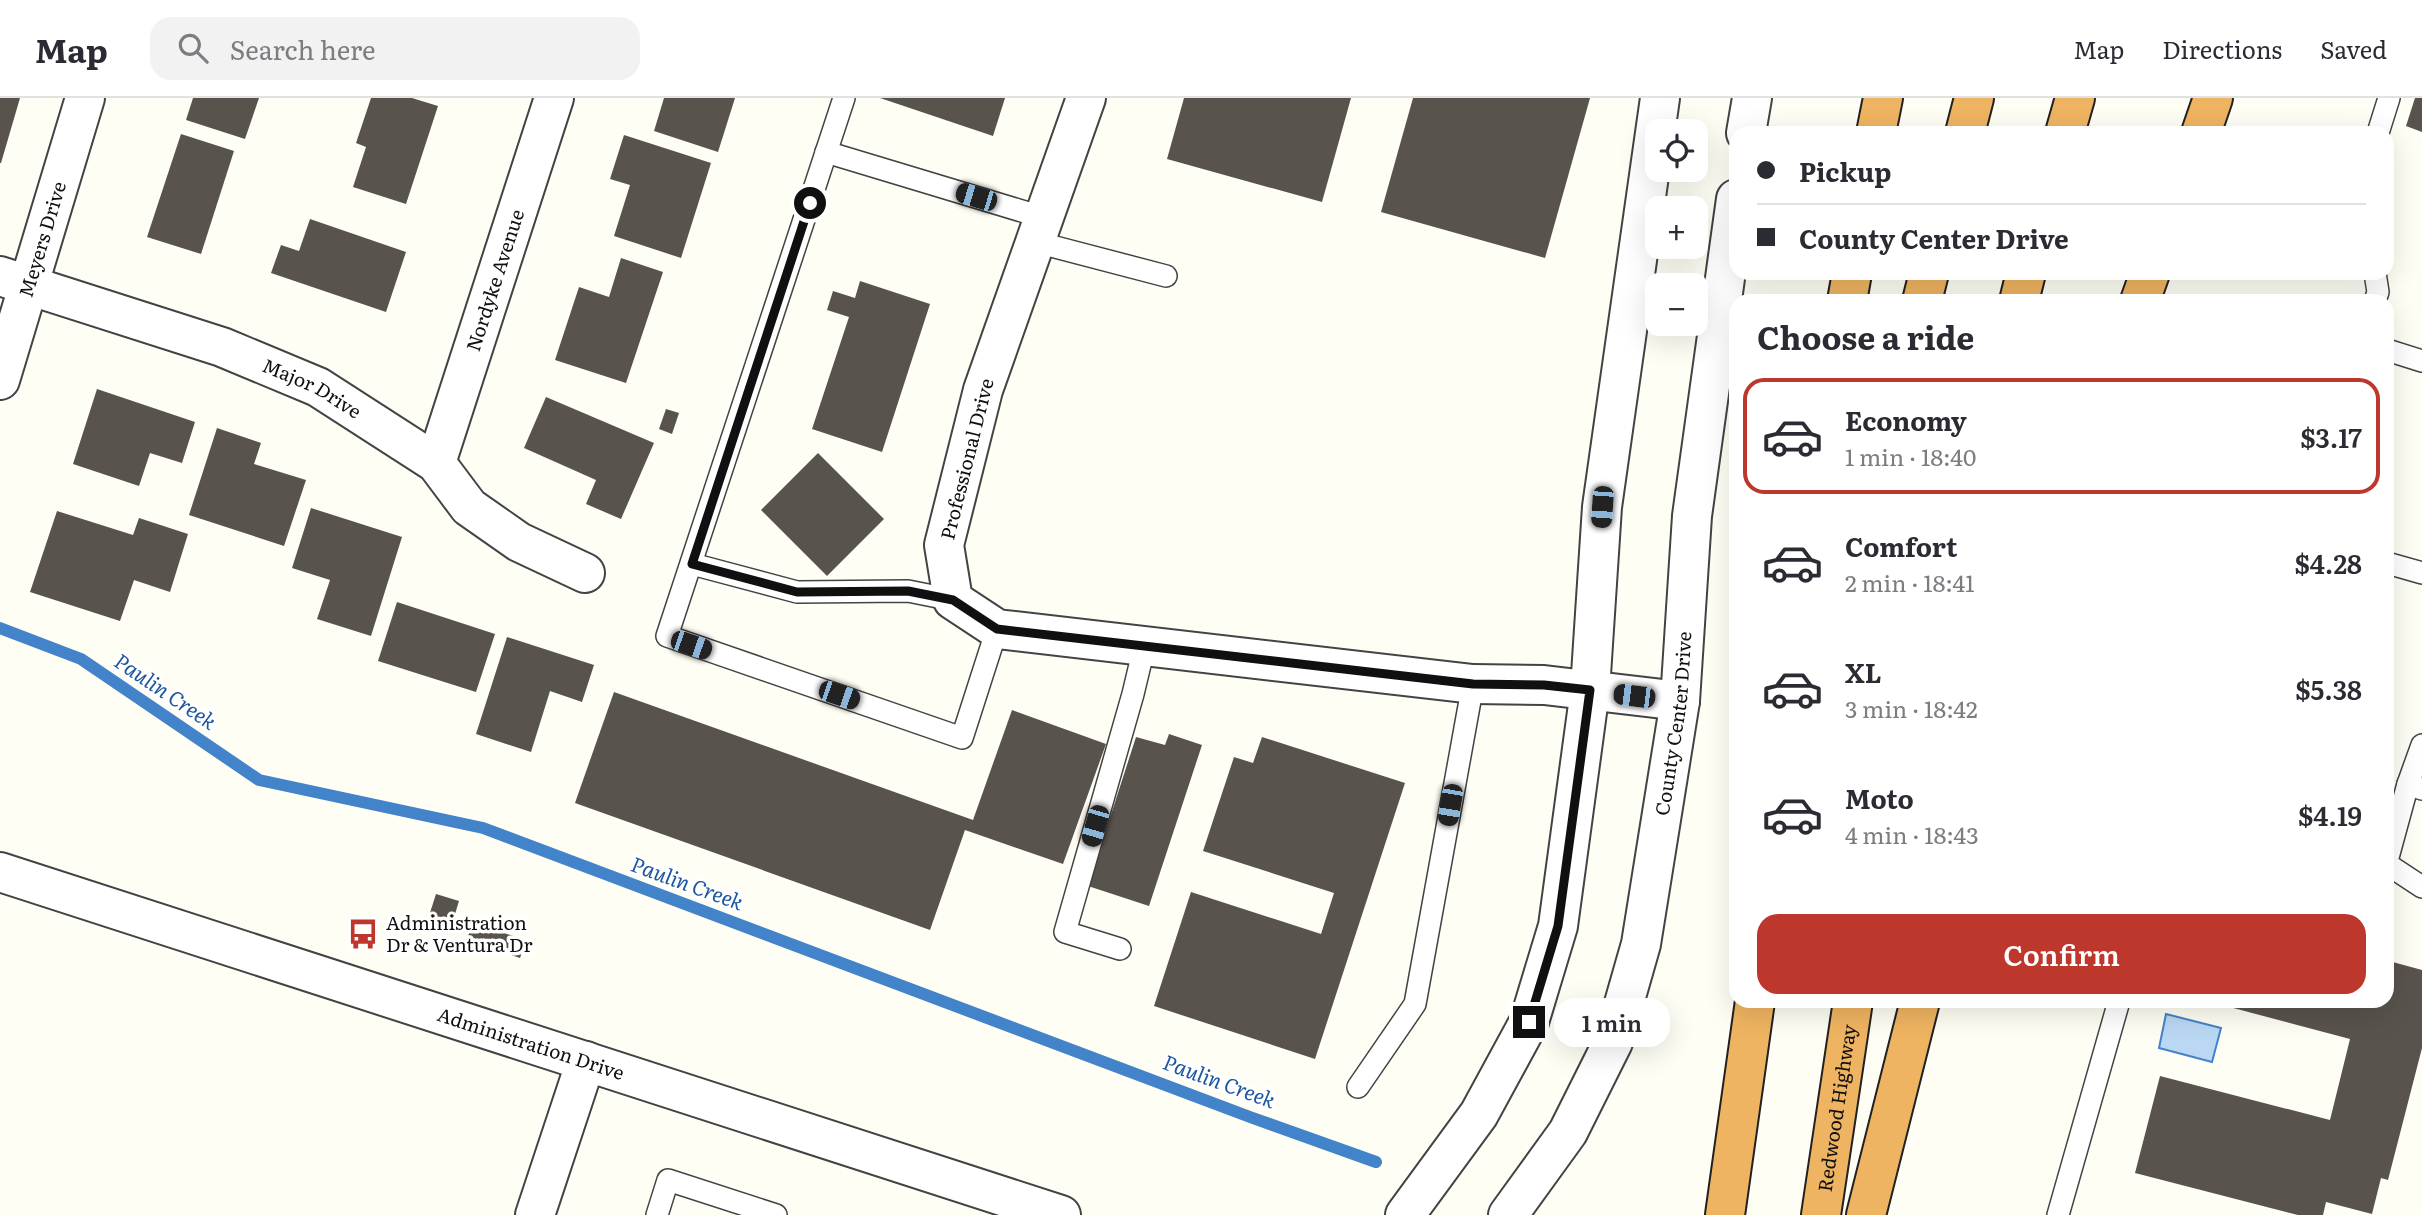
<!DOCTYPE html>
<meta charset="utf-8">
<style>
body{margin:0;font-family:Literata,serif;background:#f2f2f3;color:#2b2b33;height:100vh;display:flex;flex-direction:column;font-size:26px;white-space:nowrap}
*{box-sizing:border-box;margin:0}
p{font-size:23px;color:#7c7c81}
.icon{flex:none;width:38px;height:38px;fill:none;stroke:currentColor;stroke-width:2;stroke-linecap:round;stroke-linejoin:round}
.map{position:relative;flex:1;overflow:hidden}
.side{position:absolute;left:1729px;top:196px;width:665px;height:714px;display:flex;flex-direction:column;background:#fff;border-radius:21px;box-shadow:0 7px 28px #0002}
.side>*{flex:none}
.banner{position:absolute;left:1729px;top:28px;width:665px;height:154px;border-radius:21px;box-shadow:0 7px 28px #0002;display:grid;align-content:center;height:154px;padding:0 28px;background:#fff}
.tools{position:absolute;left:1645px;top:21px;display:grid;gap:14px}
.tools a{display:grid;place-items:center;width:63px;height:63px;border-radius:14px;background:#fff;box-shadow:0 7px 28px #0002;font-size:35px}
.end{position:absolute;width:32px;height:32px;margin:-16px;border:9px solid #101010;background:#fff;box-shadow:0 0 0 4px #fff}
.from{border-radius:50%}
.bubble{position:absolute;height:49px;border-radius:21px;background:#fff;box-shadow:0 7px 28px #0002;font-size:23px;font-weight:600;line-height:49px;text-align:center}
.car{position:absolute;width:21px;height:42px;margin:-21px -10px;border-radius:9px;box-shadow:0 0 5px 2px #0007;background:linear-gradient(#222 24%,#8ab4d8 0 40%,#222 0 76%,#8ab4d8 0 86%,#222 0)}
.banner b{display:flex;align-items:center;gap:24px;height:66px;font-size:26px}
.banner b+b{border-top:2px solid #e1e1e2}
.banner i{width:18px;height:18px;background:#2b2b33}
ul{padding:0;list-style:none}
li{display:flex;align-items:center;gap:21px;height:116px;margin:0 14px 10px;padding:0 14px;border:4px solid transparent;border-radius:21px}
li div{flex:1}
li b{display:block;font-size:26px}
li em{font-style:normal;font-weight:600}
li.selected{border-color:#bd372c}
li>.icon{width:63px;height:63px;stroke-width:1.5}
h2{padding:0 28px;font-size:32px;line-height:84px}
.action{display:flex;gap:14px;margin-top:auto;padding:14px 28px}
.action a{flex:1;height:80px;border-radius:21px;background:#bd372c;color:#fff;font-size:28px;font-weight:600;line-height:80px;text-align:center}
header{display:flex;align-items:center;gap:42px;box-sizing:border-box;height:98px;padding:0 35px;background:#fff;border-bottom:2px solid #e1e1e2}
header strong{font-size:33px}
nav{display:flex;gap:38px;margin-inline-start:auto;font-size:24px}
.search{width:490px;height:63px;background:#f2f2f3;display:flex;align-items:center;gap:18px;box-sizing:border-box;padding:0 24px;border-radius:21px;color:#7c7c81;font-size:26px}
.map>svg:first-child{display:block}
.water{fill:#bad7f4;stroke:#4383c9;stroke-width:2}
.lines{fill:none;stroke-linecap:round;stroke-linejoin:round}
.stream{stroke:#4383c9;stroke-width:12}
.building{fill:#59534d}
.service-casing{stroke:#434343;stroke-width:24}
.minor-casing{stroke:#434343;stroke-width:42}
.tertiary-casing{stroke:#434343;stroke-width:42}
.motorway-casing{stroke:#212121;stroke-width:42}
.service{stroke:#fff;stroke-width:21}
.minor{stroke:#fff;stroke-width:38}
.tertiary{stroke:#fff;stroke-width:38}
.motorway{stroke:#efb461;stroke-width:38}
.route{stroke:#101010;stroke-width:9}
.labels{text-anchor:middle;stroke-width:7;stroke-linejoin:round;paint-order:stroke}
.street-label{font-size:19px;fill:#101010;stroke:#fff}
.poi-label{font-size:19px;fill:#101010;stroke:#fff;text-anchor:start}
.water-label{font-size:21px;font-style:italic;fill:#1c569f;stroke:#fff}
</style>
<header>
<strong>Map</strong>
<div class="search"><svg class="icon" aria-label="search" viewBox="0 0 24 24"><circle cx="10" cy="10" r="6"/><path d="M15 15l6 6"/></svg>Search here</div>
<nav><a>Map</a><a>Directions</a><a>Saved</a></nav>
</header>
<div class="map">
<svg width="2422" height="1117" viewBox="0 0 2422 1117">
<rect width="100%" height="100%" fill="#fffef4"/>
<path class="water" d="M2166,916L2221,930L2212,964L2159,950Z"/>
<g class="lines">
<path class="stream" d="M0,530L81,561L259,682L483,730L1250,1019L1376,1064"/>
</g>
<g class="building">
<path d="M0,0H20L1,65H0Z"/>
<path d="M193,0H259L245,41L186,22Z"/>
<path d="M371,0H412L438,8L406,106L353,89L366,49L356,45Z"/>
<path d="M664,0H735L718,54L654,33Z"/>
<path d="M880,0H1005L993,38Z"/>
<path d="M1184,0H1351L1322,104L1167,61Z"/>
<path d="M1413,0H1590L1545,160L1381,114Z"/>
<path d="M2415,0H2422V34L2406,28Z"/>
<path d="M181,36L234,53L201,156L147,139Z"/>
<path d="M624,37L711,65L681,160L614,138L630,87L610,81Z"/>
<path d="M310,121L406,154L386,214L271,175L281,147L299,153Z"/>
<path d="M621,160L663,174L626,285L555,262L579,189L609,199Z"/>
<path d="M860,183L930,206L882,354L812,331L849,219L827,212L833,193L855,200Z"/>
<path d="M97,291L195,324L182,365L150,355L139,388L73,366Z"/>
<path d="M546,299L654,345L621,421L586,406L596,382L524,350Z"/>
<path d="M666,311L679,315L672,336L659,331Z"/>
<path d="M217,330L261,345L254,366L306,382L284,448L189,417Z"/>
<path d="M818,355L884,421L827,478L761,412Z"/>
<path d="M311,410L402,439L371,538L317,521L330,482L292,470Z"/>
<path d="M57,413L133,437L139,420L188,436L170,494L134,482L120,523L30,494Z"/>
<path d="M397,504L495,536L476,594L378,563Z"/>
<path d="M507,539L594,567L582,604L550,593L531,654L476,636Z"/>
<path d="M614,594L973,722L1012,612L1106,646L1063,766L965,732L930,832L575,705Z"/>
<path d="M1169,636L1202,647L1149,808L1088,788L1136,639L1165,647Z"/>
<path d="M1262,639L1405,685L1315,961L1154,908L1191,794L1321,836L1334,795L1203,753L1234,659L1253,665Z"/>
<path d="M436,796L459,803L451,829L428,821Z"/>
<path d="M472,825L526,842L520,860L467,842Z"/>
<path d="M2387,845L2393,846L2389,863L2422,872V950L2388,1082L2381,1080L2372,1116L2326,1104L2323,1117H2298L2135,1075L2160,978L2330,1022L2350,941L2207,903H2387Z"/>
</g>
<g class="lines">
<g class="service-casing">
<g id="service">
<path d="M844,0L667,538L962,640L997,531"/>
<path d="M2378,35L2389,0"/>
<path d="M826,54L1045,120"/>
<path d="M1036,144L1166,178"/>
<path d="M2375,203L2378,194L2375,175"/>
<path d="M2387,252L2422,263"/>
<path d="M2387,465L2422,475"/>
<path d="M692,466L797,494L908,493L953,502"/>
<path d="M2422,647L2408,686L2422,691"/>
<path d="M2387,763L2408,686"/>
<path d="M2387,766L2422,789"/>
<path d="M1120,851L1065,834L1133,596L1144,550"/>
<path d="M1358,989L1415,906L1473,586"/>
<path d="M657,1117L668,1082L776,1117"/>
<path d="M2058,1117L2119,903"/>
</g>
</g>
<g class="minor-casing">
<g id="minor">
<path d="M1086,0L983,292L944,447L953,502L997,531L1473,586L1544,587L1680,603"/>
<path id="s1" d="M0,178L222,249L318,289L436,365L469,409L519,444L585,475"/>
<path id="s2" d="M0,282L85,0"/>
<path id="s3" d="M436,365L554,0"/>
</g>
</g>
<g class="tertiary-casing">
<g id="tertiary">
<path d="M1746,35L1752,0"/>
<path id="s4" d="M0,774L1061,1117"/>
<path d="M535,1117L586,963"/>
<path d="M1405,1117L1479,1016L1529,924L1558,828L1590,592L1602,409L1660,0"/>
<path id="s5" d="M1508,1117L1568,1034L1613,944L1641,846L1680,603L1692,418L1736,101"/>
</g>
</g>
<g class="motorway-casing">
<g id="motorway">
<path d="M1876,35L1883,0"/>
<path d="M1965,35L1974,0"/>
<path d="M2065,35L2075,0"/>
<path d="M2201,35L2213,0"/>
<path d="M1847,203L1852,175"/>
<path d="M1922,203L1929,175"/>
<path d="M2019,203L2026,175"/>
<path d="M2140,203L2150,175"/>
<path d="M1725,1117L1755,903"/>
<path id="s6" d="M1821,1117L1853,903"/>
<path d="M1866,1117L1920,903"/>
</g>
</g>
<use href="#service" class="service"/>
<use href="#minor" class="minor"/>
<use href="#tertiary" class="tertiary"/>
<use href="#motorway" class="motorway"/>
</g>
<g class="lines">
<path class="route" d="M810,105L692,466L797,494L908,493L953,502L997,531L1473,586L1544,587L1590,592L1558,828L1529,924"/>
</g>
<defs>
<g id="bus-bare" transform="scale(2.415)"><path d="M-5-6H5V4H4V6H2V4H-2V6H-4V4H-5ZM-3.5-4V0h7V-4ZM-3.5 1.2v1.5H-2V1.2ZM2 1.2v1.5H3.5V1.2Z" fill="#bd372c" stroke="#fff" stroke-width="2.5" paint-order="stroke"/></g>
</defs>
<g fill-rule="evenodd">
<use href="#bus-bare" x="363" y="836"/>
</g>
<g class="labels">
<g class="street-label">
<text dy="7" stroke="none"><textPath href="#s2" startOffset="147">Meyers Drive</textPath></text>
<text dy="7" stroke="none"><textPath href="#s3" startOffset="192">Nordyke Avenue</textPath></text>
<text dy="7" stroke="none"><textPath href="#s1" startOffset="332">Major Drive</textPath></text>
<text transform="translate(967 361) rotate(-76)" y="7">Professional Drive</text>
<text dy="7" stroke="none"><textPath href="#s5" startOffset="528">County Center Drive</textPath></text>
<text dy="7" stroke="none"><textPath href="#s4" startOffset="558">Administration Drive</textPath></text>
<text dy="7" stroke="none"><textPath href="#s6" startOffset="108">Redwood Highway</textPath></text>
</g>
<g class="poi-label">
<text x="386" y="832">Administration<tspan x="386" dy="22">Dr &amp; Ventura Dr</tspan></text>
</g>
<g class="water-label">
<text transform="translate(165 594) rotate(34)" y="7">Paulin Creek</text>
<text transform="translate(687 786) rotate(20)" y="7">Paulin Creek</text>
<text transform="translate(1219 984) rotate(20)" y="7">Paulin Creek</text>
</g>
</g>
</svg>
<div class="tools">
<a><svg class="icon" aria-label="locate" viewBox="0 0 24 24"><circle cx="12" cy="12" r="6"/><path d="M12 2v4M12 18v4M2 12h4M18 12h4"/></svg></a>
<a>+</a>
<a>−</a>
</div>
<i class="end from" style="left:810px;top:105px"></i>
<i class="end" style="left:1529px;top:924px"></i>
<div class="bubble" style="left:1554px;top:900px;width:116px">1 min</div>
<i class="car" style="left:976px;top:99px;rotate:287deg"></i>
<i class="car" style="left:1602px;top:409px;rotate:184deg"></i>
<i class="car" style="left:691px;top:547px;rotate:109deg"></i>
<i class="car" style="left:839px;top:597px;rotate:109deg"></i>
<i class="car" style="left:1634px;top:598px;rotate:277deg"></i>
<i class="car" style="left:1450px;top:707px;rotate:190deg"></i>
<i class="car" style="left:1095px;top:728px;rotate:196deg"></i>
<div class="banner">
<b><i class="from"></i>Pickup</b>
<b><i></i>County Center Drive</b>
</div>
<section class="side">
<h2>Choose a ride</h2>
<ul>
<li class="selected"><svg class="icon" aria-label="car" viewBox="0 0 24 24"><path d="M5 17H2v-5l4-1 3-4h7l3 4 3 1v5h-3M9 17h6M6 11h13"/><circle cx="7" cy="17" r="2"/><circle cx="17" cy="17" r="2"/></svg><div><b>Economy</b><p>1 min · 18:40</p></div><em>$3.17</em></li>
<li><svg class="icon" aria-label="car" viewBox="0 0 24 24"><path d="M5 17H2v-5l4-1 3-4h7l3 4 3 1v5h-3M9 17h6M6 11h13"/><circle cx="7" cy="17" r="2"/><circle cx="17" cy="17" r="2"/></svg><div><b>Comfort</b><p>2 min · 18:41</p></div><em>$4.28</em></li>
<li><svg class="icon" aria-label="car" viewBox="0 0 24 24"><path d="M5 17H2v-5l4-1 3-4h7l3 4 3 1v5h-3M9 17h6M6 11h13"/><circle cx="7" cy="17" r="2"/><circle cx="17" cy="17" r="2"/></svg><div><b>XL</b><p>3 min · 18:42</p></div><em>$5.38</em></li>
<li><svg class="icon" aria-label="car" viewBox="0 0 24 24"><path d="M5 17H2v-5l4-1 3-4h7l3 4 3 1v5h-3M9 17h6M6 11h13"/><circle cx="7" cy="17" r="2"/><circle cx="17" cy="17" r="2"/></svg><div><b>Moto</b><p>4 min · 18:43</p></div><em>$4.19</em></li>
</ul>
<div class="action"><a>Confirm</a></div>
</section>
</div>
